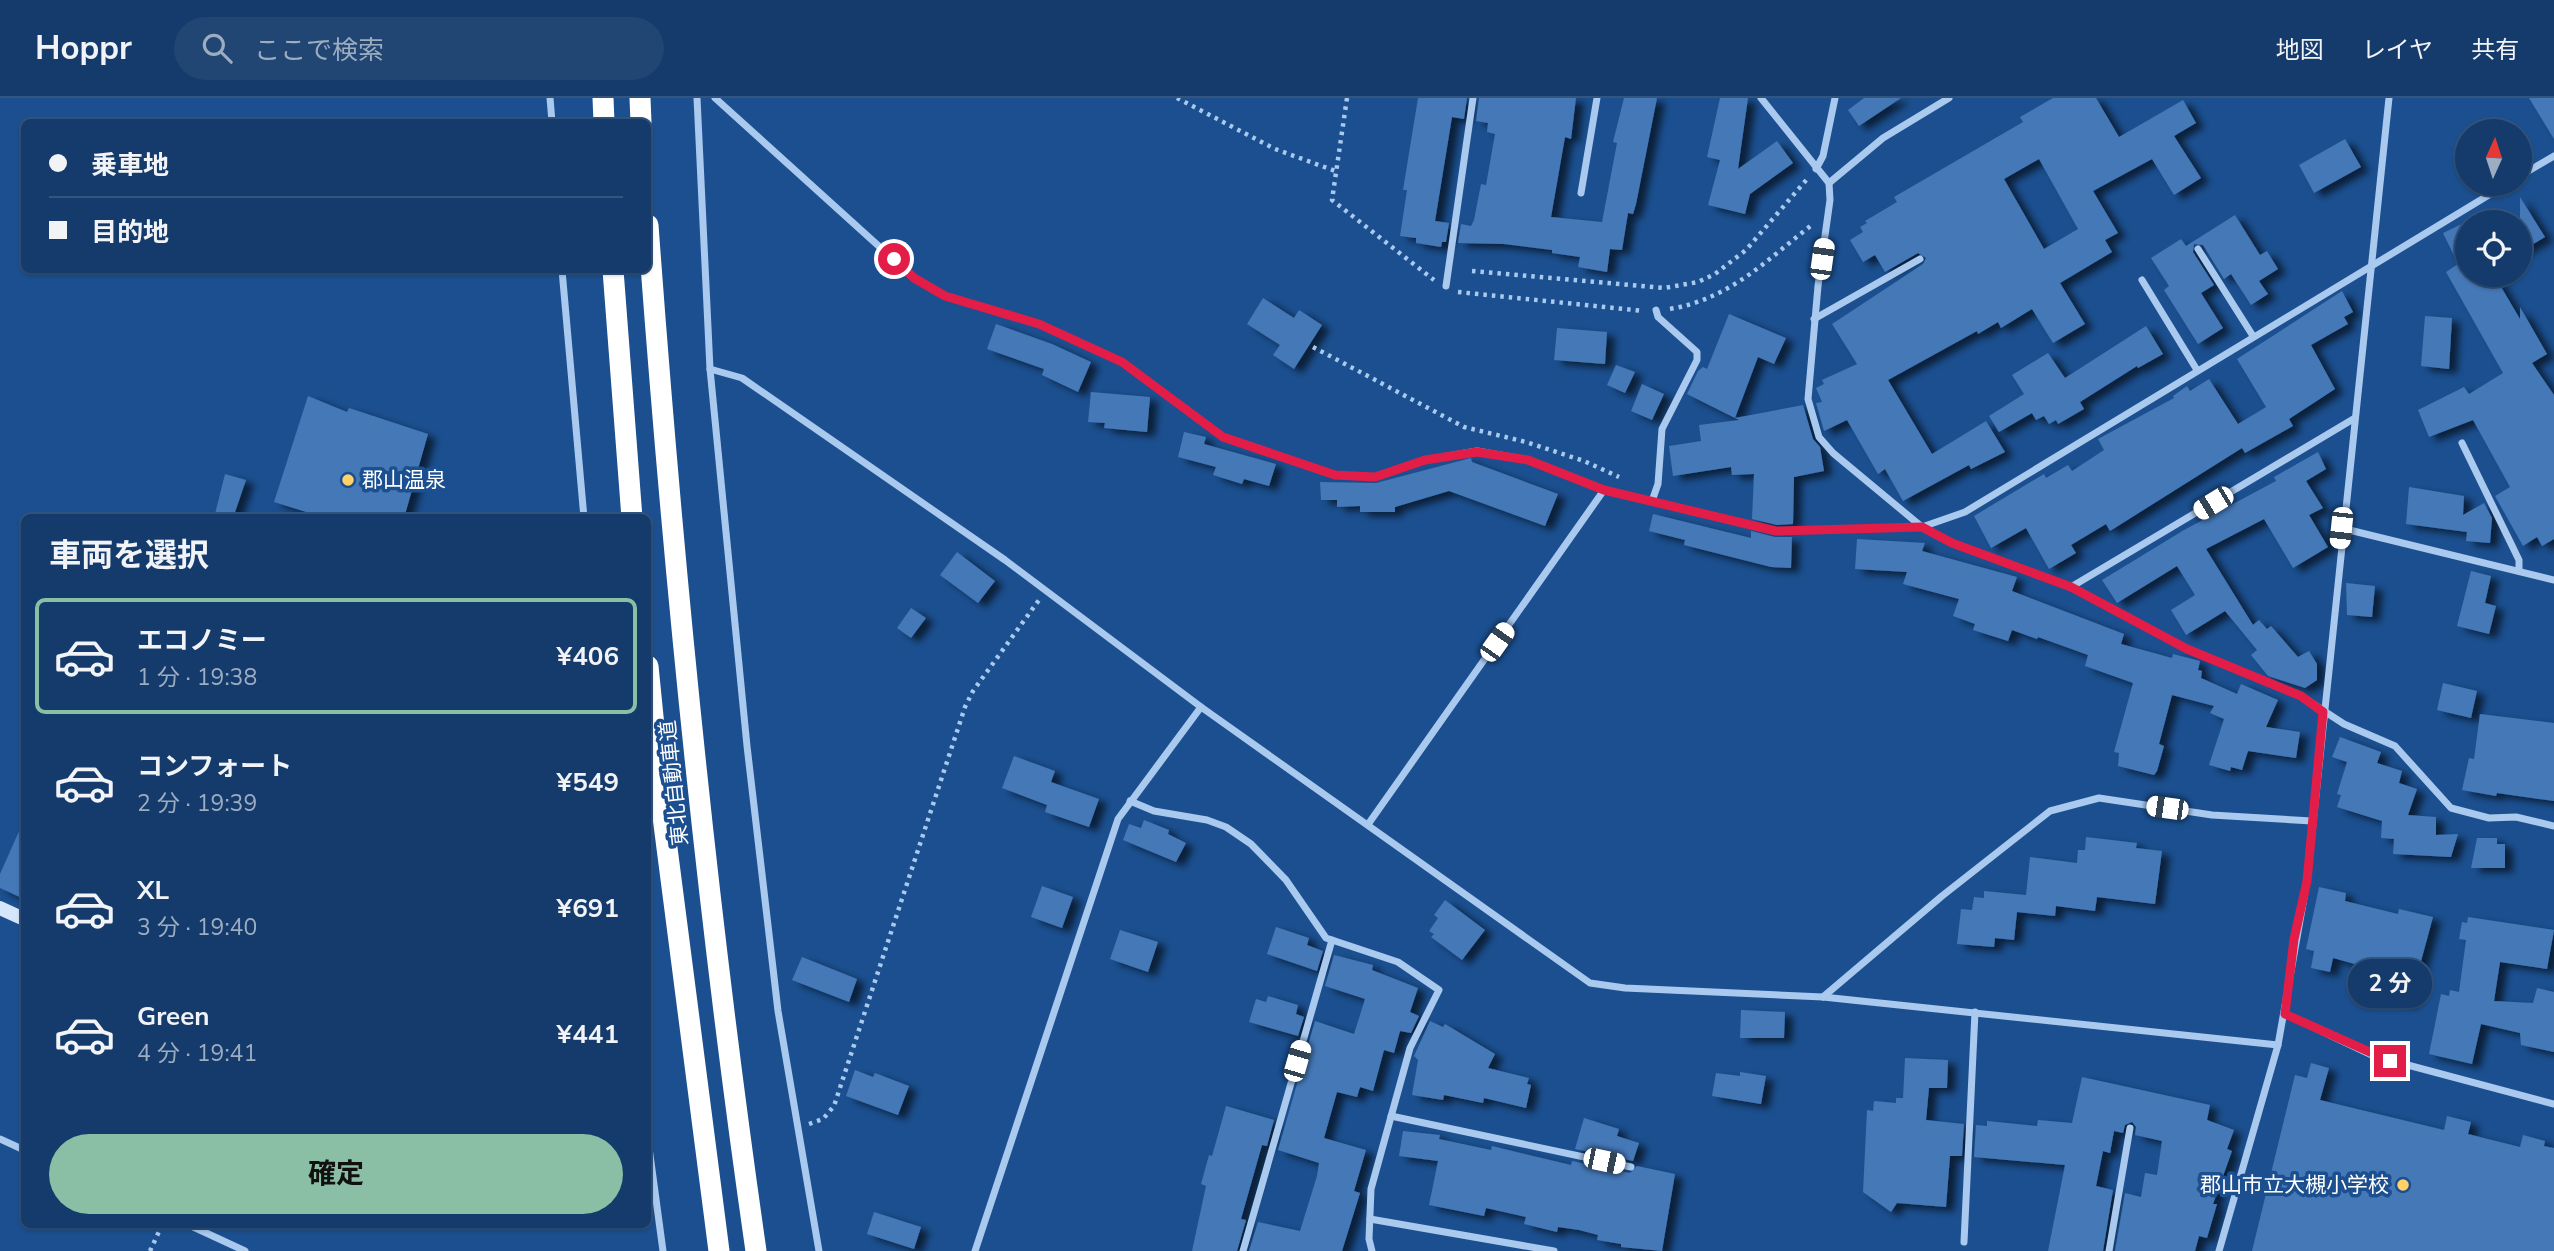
<!DOCTYPE html>
<html lang="ja">
<meta charset="utf-8">
<style>
body{margin:0;font-family:"Nunito Sans","Noto Sans JP",sans-serif;background:#214673;color:#f1f3f6;height:100vh;display:flex;flex-direction:column;font-size:26px;white-space:nowrap}
*{box-sizing:border-box;margin:0}
p{font-size:23px;color:#9dadc1}
.icon{flex:none;width:38px;height:38px;fill:none;stroke:currentColor;stroke-width:2;stroke-linecap:round;stroke-linejoin:round}
.map{position:relative;flex:1;overflow:hidden}
.sheet{position:absolute;left:21px;top:416px;width:630px;height:714px;display:flex;flex-direction:column;background:#143b6b;border-radius:10px;box-shadow:0 2px 5px #0004,0 0 0 2px #33557e}
.sheet>*{flex:none}
.top-card{position:absolute;left:21px;top:21px;width:630px;height:154px;border-radius:10px;box-shadow:0 2px 5px #0004,0 0 0 2px #33557e;display:grid;align-content:center;height:154px;padding:0 28px;background:#143b6b}
.needle{width:46px;rotate:3deg}
.controls{position:absolute;left:2455px;top:21px;display:grid;gap:14px}
.controls a{display:grid;place-items:center;width:77px;height:77px;border-radius:50%;background:#143b6b;box-shadow:0 2px 5px #0004,0 0 0 2px #33557e;font-size:35px}
.end{position:absolute;width:32px;height:32px;margin:-16px;border:9px solid #e11d48;background:#fff;box-shadow:0 0 0 4px #fff}
.from{border-radius:50%}
.bubble{position:absolute;height:49px;border-radius:24px;background:#143b6b;box-shadow:0 2px 5px #0004,0 0 0 2px #33557e;font-size:23px;font-weight:700;line-height:49px;text-align:center}
.car{position:absolute;width:21px;height:42px;margin:-21px -10px;border-radius:9px;box-shadow:0 0 5px 2px #0007;background:linear-gradient(#fff 24%,#345 0 40%,#fff 0 76%,#345 0 86%,#fff 0)}
.top-card b{display:flex;align-items:center;gap:24px;height:66px;font-size:26px}
.top-card b+b{border-top:2px solid #33557e}
.top-card i{width:18px;height:18px;background:#f1f3f6}
ul{padding:0;list-style:none}
li{display:flex;align-items:center;gap:21px;height:116px;margin:0 14px 10px;padding:0 14px;border:4px solid transparent;border-radius:10px}
li div{flex:1}
li b{display:block;font-size:26px}
li em{font-style:normal;font-weight:700}
li.selected{border-color:#8abfa5}
li>.icon{width:63px;height:63px;stroke-width:1.5}
h2{padding:0 28px;font-size:32px;line-height:84px}
.cta{display:flex;gap:14px;margin-top:auto;padding:14px 28px}
.cta a{flex:1;height:80px;border-radius:42px;background:#8abfa5;color:#111;font-size:28px;font-weight:700;line-height:80px;text-align:center}
header{display:flex;align-items:center;gap:42px;box-sizing:border-box;height:98px;padding:0 35px;background:#143b6b;border-bottom:2px solid #33557e}
header strong{font-size:33px}
nav{display:flex;gap:38px;margin-inline-start:auto;font-size:24px}
.search{width:490px;height:63px;background:#214673;display:flex;align-items:center;gap:18px;box-sizing:border-box;padding:0 24px;border-radius:38px;color:#9dadc1;font-size:26px}
.map>svg:first-child{display:block}
.building{fill:#4478b7;fill-rule:evenodd;filter:url(#shadow)}
.lines{fill:none;stroke-linecap:round;stroke-linejoin:round}
.path{stroke:#a9c9ee;stroke-width:4.5;stroke-dasharray:3.5 5;stroke-linecap:butt}
.street{stroke:#a9c9ee;stroke-width:7}
.secondary{stroke:#d6e6fa;stroke-width:14}
.highway{stroke:#fff;stroke-width:21}
.route{stroke:#e11d48;stroke-width:9}
.poi-dot{fill:#ffd166;stroke:#1b4f8f;stroke-width:2.5}
.labels{text-anchor:middle;stroke-width:7;stroke-linejoin:round;paint-order:stroke}
.poi-label{font-size:21px;fill:#fff;stroke:#1b4f8f;text-anchor:start}
.street-label{font-size:21px;fill:#fff;stroke:#1b4f8f}
</style>
<header>
<strong>Hoppr</strong>
<div class="search"><svg class="icon" aria-label="search" viewBox="0 0 24 24"><circle cx="10" cy="10" r="6"/><path d="M15 15l6 6"/></svg>ここで検索</div>
<nav><a>地図</a><a>レイヤ</a><a>共有</a></nav>
</header>
<div class="map">
<svg width="2554" height="1153" viewBox="0 0 2554 1153">
<defs>
<filter id="shadow"><feDropShadow dx="8" dy="4.5" stdDeviation="3.5" flood-color="#0009"/></filter>
</defs>
<rect width="100%" height="100%" fill="#1b4f8f"/>
<g class="building">
<path d="M1418,0H1467L1464,21L1452,19L1435,123L1449,125L1446,144H1442L1441,149L1416,145V140L1400,138L1407,92H1403Z"/>
<path d="M1479,0H1576L1571,41L1565,39L1551,119L1602,124L1617,45L1613,44L1624,0H1657L1636,106L1633,116L1628,115L1622,152L1610,151L1607,174L1578,169L1580,159L1552,155V152L1504,146L1458,145L1461,126L1471,128L1474,122L1481,86L1486,87L1495,36L1487,34L1488,25L1476,23Z"/>
<path d="M1720,0H1748L1738,71L1777,43L1793,65L1750,96L1745,116L1708,107L1720,62L1707,59Z"/>
<path d="M1864,0H1901L1859,28L1848,12Z"/>
<path d="M2053,0H2096L2119,39L2183,2L2196,25L2174,38L2201,80L2174,97L2152,61L2093,93L2118,135L2105,142L2112,154L2060,185L2085,226L2053,245L2032,211L2001,230L1998,224L1978,236L1977,233L1888,282L1932,356L1986,323L2005,354L1971,371L1969,367L1903,403L1885,371L1878,376L1847,322L1824,333L1816,305L1822,304L1816,290L1824,286L1822,282L1857,266L1832,226L1923,166L1926,160L1918,155L1885,174L1875,157L1863,164L1850,142L1863,134L1860,129L1867,125L1865,123L1897,104L1894,99L2023,24L2020,19ZM2039,61L2078,131L2044,151L2004,81Z"/>
<path d="M2529,0H2554V41Z"/>
<path d="M2345,41L2361,69L2314,95L2299,67Z"/>
<path d="M2520,99L2545,139L2520,154Z"/>
<path d="M2235,117L2260,157L2267,153L2278,171L2259,183L2268,196L2251,207L2231,176L2224,181L2203,147L2194,146L2193,154L2214,187L2201,195L2223,230L2198,246L2164,192L2169,188L2151,160L2181,141L2186,148Z"/>
<path d="M2468,123V177H2488L2492,184L2497,182L2520,221V209L2547,256L2532,265L2554,297V441L2542,448L2537,439L2523,448L2495,398L2510,389L2473,322L2429,339L2418,312L2464,289L2469,296L2503,275L2446,174L2458,166L2443,135Z"/>
<path d="M2342,193L2353,214L2344,219L2348,226L2311,247L2335,291L2289,321L2293,328L2245,355L2242,350L2110,433L2106,426L2071,447L2076,455L2049,471L2026,430L1991,450L1974,418L2044,376L2046,380L2068,367L2072,373L2104,352L2098,341L2174,300L2173,298L2187,288L2190,293L2209,281L2238,326L2266,309L2237,261Z"/>
<path d="M1263,200L1294,220L1299,212L1322,227L1294,271L1273,257L1280,247L1247,226Z"/>
<path d="M1729,216L1786,240L1774,266L1758,259L1735,320L1803,307L1813,341L1820,349L1824,373L1794,379L1793,426L1777,427L1752,421L1754,376L1732,377L1731,369L1673,378L1669,348L1701,343L1699,327L1739,322L1687,296L1698,273L1703,269L1707,271Z"/>
<path d="M2425,218L2452,220L2449,271L2421,268Z"/>
<path d="M996,226L1052,246L1091,264L1078,294L1042,277L1044,271L987,251Z"/>
<path d="M2146,228L2163,256L2138,270L2137,268L2080,304L2084,311L2058,326L2056,322L2049,326L2044,318L2036,322L2032,315L1999,334L1989,318L2024,296L2012,277L2048,255L2065,280Z"/>
<path d="M1557,230L1607,234L1605,266L1554,262Z"/>
<path d="M1616,267L1635,274L1625,295L1607,287Z"/>
<path d="M1642,286L1664,296L1652,322L1631,313Z"/>
<path d="M1091,294L1150,299L1147,334L1104,330L1105,325L1088,324Z"/>
<path d="M308,298L347,314L349,310L428,336L404,420H315L316,417L274,404Z"/>
<path d="M1184,334L1206,339L1204,346L1276,366L1269,388L1244,381L1242,386L1213,377L1216,369L1178,359Z"/>
<path d="M2318,354L2326,371L2306,383L2323,410L2309,417L2328,449L2293,470L2264,421L2206,451L2253,527L2259,522L2267,531L2271,528L2298,559L2309,553L2317,566V582L2305,590L2268,578L2251,557L2257,552L2225,513L2186,537L2171,512L2195,497L2177,468L2117,505L2102,482L2184,432L2276,383L2274,379Z"/>
<path d="M1471,360L1472,364L1558,396L1545,428L1449,393L1395,409V414H1360V408L1337,409V402H1321L1320,384L1376,385Z"/>
<path d="M225,376L246,382L233,420H214Z"/>
<path d="M2409,389L2464,398L2463,417L2484,405L2492,420L2490,445L2466,443L2467,434L2406,426Z"/>
<path d="M1653,416L1751,440V433L1775,439H1792L1791,470L1771,469L1684,447L1685,442L1649,433Z"/>
<path d="M1857,441L1925,445L1922,453L2017,479L2012,493L2124,536L2121,546L2172,560L2173,556L2200,563L2198,572L2202,573L2201,580L2237,596L2241,586L2278,602L2266,629L2300,634L2296,660L2248,653L2242,672L2231,669L2230,673L2209,667L2224,621L2210,615L2214,608L2172,597L2159,646L2164,648L2157,673L2154,677L2118,668L2119,655L2114,654L2133,585L2085,568L2088,557L2038,539L2037,541L2012,532L2008,543L1973,532L1975,526L1953,518L1959,501L1903,486L1907,474L1855,471Z"/>
<path d="M957,454L995,483L978,505L940,477Z"/>
<path d="M2471,473L2491,478L2485,505L2496,508L2489,536L2457,528Z"/>
<path d="M2346,485L2375,488L2372,519L2347,517Z"/>
<path d="M911,510L926,520L911,540L897,530Z"/>
<path d="M2443,585L2477,593L2471,620L2437,612Z"/>
<path d="M2480,616L2554,625V703L2497,695L2496,698L2462,692L2469,660L2474,661Z"/>
<path d="M2340,639L2381,654L2377,665L2402,673L2399,685L2417,691L2408,717L2436,719V737L2458,736L2451,759L2393,756L2394,741L2381,740L2382,723L2337,709L2341,697L2337,696L2347,664L2332,659Z"/>
<path d="M1014,658L1055,673L1051,684L1099,701L1089,729L1045,714L1047,707L1002,690Z"/>
<path d="M24,722V801L0,790V776Z"/>
<path d="M1144,722L1169,732L1168,736L1186,745L1176,764L1123,742L1129,726L1141,730Z"/>
<path d="M2086,739L2137,745L2136,750L2162,753L2155,806L2097,799L2095,813L2056,808L2055,818L2017,814L2014,842L1995,840L1994,849L1957,846L1961,811L1972,812L1974,799L1984,800V793L2026,797L2030,759L2077,765L2078,752H2085Z"/>
<path d="M2477,740H2497V746H2505V770H2471Z"/>
<path d="M1042,788L1073,799L1062,830L1031,819Z"/>
<path d="M2319,789L2346,795L2345,803L2398,816L2399,811L2433,819L2410,904L2378,895L2384,874L2333,860L2330,874L2311,870L2314,853L2306,851Z"/>
<path d="M1445,802L1485,832L1462,862L1431,839L1434,836L1429,833L1438,820L1434,817Z"/>
<path d="M2468,819L2554,832L2547,871L2500,864L2494,903L2533,905L2537,890L2554,894V954L2521,947L2520,935L2481,926L2472,966L2429,956L2441,896L2449,898L2450,892L2459,894L2466,842L2459,841L2462,824L2467,825Z"/>
<path d="M1276,829L1309,840L1307,847L1323,853L1317,873L1267,856Z"/>
<path d="M1120,832L1158,844L1148,874L1110,861Z"/>
<path d="M1334,857L1373,867L1372,872L1418,890L1410,914L1419,918L1411,935L1400,933L1394,955L1384,952L1373,993L1360,989L1357,999L1337,994L1324,1040L1366,1052L1354,1093L1360,1095L1342,1153H1249L1258,1124L1300,1133L1317,1078L1319,1065L1278,1052L1315,923L1354,936L1365,901L1325,888Z"/>
<path d="M802,859L857,881L849,904L792,882Z"/>
<path d="M1268,898L1298,907L1296,916L1304,919L1298,938L1249,924L1256,901L1266,904Z"/>
<path d="M1741,912L1785,914L1784,940H1740Z"/>
<path d="M1430,923L1443,929L1445,926L1495,956L1488,970L1529,980L1527,986L1531,987L1526,1010L1484,1000L1483,1005L1444,997L1443,1002L1412,997L1418,962L1414,958Z"/>
<path d="M1905,960L1948,962L1947,990H1929L1926,1022L1964,1026L1962,1058H1950L1946,1109L1897,1105L1891,1114L1863,1094L1867,1012L1873,1013L1874,1003L1896,1005V1000H1903Z"/>
<path d="M2311,965L2329,970L2320,1002L2444,1032L2447,1018L2471,1024L2468,1036L2520,1049L2523,1037L2545,1043L2544,1048L2554,1050V1153H2252L2295,977L2307,980Z"/>
<path d="M855,972L873,979L875,975L909,988L898,1017L846,998Z"/>
<path d="M1740,974L1766,978L1761,1006L1712,998L1716,975L1740,978Z"/>
<path d="M2082,979L2210,1007L2207,1022L2234,1032L2227,1051L2232,1053L2213,1106H2217L2207,1140L2199,1138L2195,1153H2115L2125,1095L2141,1099L2145,1075L2157,1077L2162,1043L2135,1037L2136,1029L2132,1024L2125,1027L2123,1035L2114,1033L2110,1055L2103,1053L2096,1088L2113,1092L2103,1153H2048L2065,1067L1974,1059L1976,1027L1987,1028V1023L2037,1028L2038,1022L2072,1025Z"/>
<path d="M1226,1008L1274,1022L1267,1048L1262,1047L1241,1121L1246,1122L1237,1153H1192L1206,1088L1201,1086L1209,1057L1212,1058Z"/>
<path d="M1584,1020L1619,1031L1617,1038L1639,1045L1633,1063L1575,1051Z"/>
<path d="M1403,1033L1440,1037L1439,1041L1491,1052L1492,1048L1571,1067L1572,1063L1630,1075L1637,1068L1675,1076L1662,1153L1621,1149V1146L1597,1142L1598,1137L1579,1132L1558,1129L1557,1134L1524,1126L1526,1119L1486,1110L1484,1118L1429,1107L1438,1063L1399,1058Z"/>
<path d="M874,1114L921,1129L914,1151L867,1136Z"/>
</g>
<g class="lines">
<g class="path">
<path d="M1177,0L1275,51L1338,74"/>
<path d="M1347,0L1332,102L1434,182"/>
<path d="M1472,173L1664,190L1698,184L1715,176L1746,152L1808,80"/>
<path d="M1458,194L1644,213"/>
<path d="M1670,211C1732,200 1765,163 1813,126"/>
<path d="M1313,249L1464,329L1526,344L1584,363L1619,379"/>
<path d="M809,1026L823,1021L834,1008L965,609L973,593L1039,502"/>
<path d="M150,1153L162,1127"/>
</g>
<g class="street">
<path d="M550,0L552,24"/>
<path d="M697,0L710,271L747,648L778,913L819,1153"/>
<path d="M715,0L914,180L945,198L1039,226L1122,264L1223,339L1335,377L1375,379L1425,362L1477,353L1528,362L1604,392L1776,433L1922,429L1965,414L2507,86"/>
<path d="M1761,0L1829,85L1830,102L1818,188L1808,301L1819,339L1833,355L1922,429L1952,445L2071,489L2187,551L2301,598L2344,626L2395,648L2451,710L2489,720L2516,719L2554,728"/>
<path d="M1816,71L1823,58L1835,0"/>
<path d="M2520,78L2554,58"/>
<path d="M1829,85L1883,40L1949,0"/>
<path d="M1581,95L1597,0"/>
<path d="M2198,151L2253,238"/>
<path d="M562,172L584,420"/>
<path d="M2142,182L2197,272"/>
<path d="M1446,188L1473,0"/>
<path d="M1814,221L1920,161"/>
<path d="M710,271L742,280L1005,462L1201,609L1590,885L1625,890L1823,899L2278,947"/>
<path d="M2462,345L2519,462V473"/>
<path d="M1652,403L1658,386L1662,331L1697,262V254L1658,219L1656,212"/>
<path d="M2341,430L2554,482"/>
<path d="M2071,489L2355,320"/>
<path d="M1130,703L1154,713L1207,722L1226,729L1251,746L1286,782L1326,840L1398,864L1439,892L1410,950L1371,1091L1369,1141L1372,1153"/>
<path d="M1369,725L1604,392"/>
<path d="M1823,899L1942,798L2050,713L2099,700L2212,717L2312,723"/>
<path d="M2285,916L2374,958L2554,1006"/>
<path d="M1391,1018L1631,1069"/>
<path d="M0,1041L24,1052"/>
<path d="M648,1042L663,1153"/>
<path d="M1370,1121L1554,1153"/>
<path d="M189,1127L245,1153"/>
<path d="M1964,1144L1975,914"/>
<path d="M975,1153L1118,721L1201,609"/>
<path d="M1243,1153L1332,842"/>
<path d="M2109,1153L2130,1030"/>
<path d="M2219,1153L2278,947L2307,783L2389,0"/>
</g>
<path class="secondary" d="M0,810L24,821"/>
<g class="highway">
<path d="M603,0L604,24"/>
<path d="M640,0L641,24"/>
<path d="M648,127C673,470 707,813 756,1153"/>
<path d="M613,172L632,420"/>
<path d="M648,568L663,719L719,1153"/>
</g>
</g>
<g class="lines">
<path class="route" d="M894,161L914,180L945,198L1039,226L1122,264L1223,339L1335,377L1375,379L1425,362L1477,354L1528,362L1604,392L1776,433L1922,429L1952,445L2071,489L2187,551L2301,598L2323,614L2307,783L2294,841L2285,916L2390,963"/>
</g>
<g class="poi-dot">
<circle cx="348" cy="382" r="7"/>
<circle cx="2403" cy="1087" r="7"/>
</g>
<g class="labels">
<g class="poi-label">
<text x="362" y="389">郡山温泉</text>
<text x="2389" y="1094" text-anchor="end">郡山市立大槻小学校</text>
</g>
<g class="street-label">
<text transform="translate(674 685) rotate(-96)" y="7">東北自動車道</text>
</g>
</g>
</svg>
<div class="controls">
<a><svg class="needle" viewBox="-14 -14 28 28"><path d="M0-13l5 13h-10z" fill="#e53935"/><path d="M0 13l5-13h-10z" fill="#9dadc1"/></svg></a>
<a><svg class="icon" aria-label="locate" viewBox="0 0 24 24"><circle cx="12" cy="12" r="6"/><path d="M12 2v4M12 18v4M2 12h4M18 12h4"/></svg></a>
</div>
<i class="end from" style="left:894px;top:161px"></i>
<i class="end" style="left:2390px;top:963px"></i>
<div class="bubble" style="left:2348px;top:861px;width:84px">2 分</div>
<i class="car" style="left:1822px;top:161px;rotate:8deg"></i>
<i class="car" style="left:2213px;top:405px;rotate:239deg"></i>
<i class="car" style="left:2341px;top:430px;rotate:186deg"></i>
<i class="car" style="left:1497px;top:544px;rotate:35deg"></i>
<i class="car" style="left:2167px;top:710px;rotate:278deg"></i>
<i class="car" style="left:1297px;top:963px;rotate:16deg"></i>
<i class="car" style="left:1604px;top:1063px;rotate:102deg"></i>
<div class="top-card">
<b><i class="from"></i>乗車地</b>
<b><i></i>目的地</b>
</div>
<section class="sheet">
<h2>車両を選択</h2>
<ul>
<li class="selected"><svg class="icon" aria-label="car" viewBox="0 0 24 24"><path d="M5 17H2v-5l4-1 3-4h7l3 4 3 1v5h-3M9 17h6M6 11h13"/><circle cx="7" cy="17" r="2"/><circle cx="17" cy="17" r="2"/></svg><div><b>エコノミー</b><p>1 分 · 19:38</p></div><em>¥406</em></li>
<li><svg class="icon" aria-label="car" viewBox="0 0 24 24"><path d="M5 17H2v-5l4-1 3-4h7l3 4 3 1v5h-3M9 17h6M6 11h13"/><circle cx="7" cy="17" r="2"/><circle cx="17" cy="17" r="2"/></svg><div><b>コンフォート</b><p>2 分 · 19:39</p></div><em>¥549</em></li>
<li><svg class="icon" aria-label="car" viewBox="0 0 24 24"><path d="M5 17H2v-5l4-1 3-4h7l3 4 3 1v5h-3M9 17h6M6 11h13"/><circle cx="7" cy="17" r="2"/><circle cx="17" cy="17" r="2"/></svg><div><b>XL</b><p>3 分 · 19:40</p></div><em>¥691</em></li>
<li><svg class="icon" aria-label="car" viewBox="0 0 24 24"><path d="M5 17H2v-5l4-1 3-4h7l3 4 3 1v5h-3M9 17h6M6 11h13"/><circle cx="7" cy="17" r="2"/><circle cx="17" cy="17" r="2"/></svg><div><b>Green</b><p>4 分 · 19:41</p></div><em>¥441</em></li>
</ul>
<div class="cta"><a>確定</a></div>
</section>
</div>
